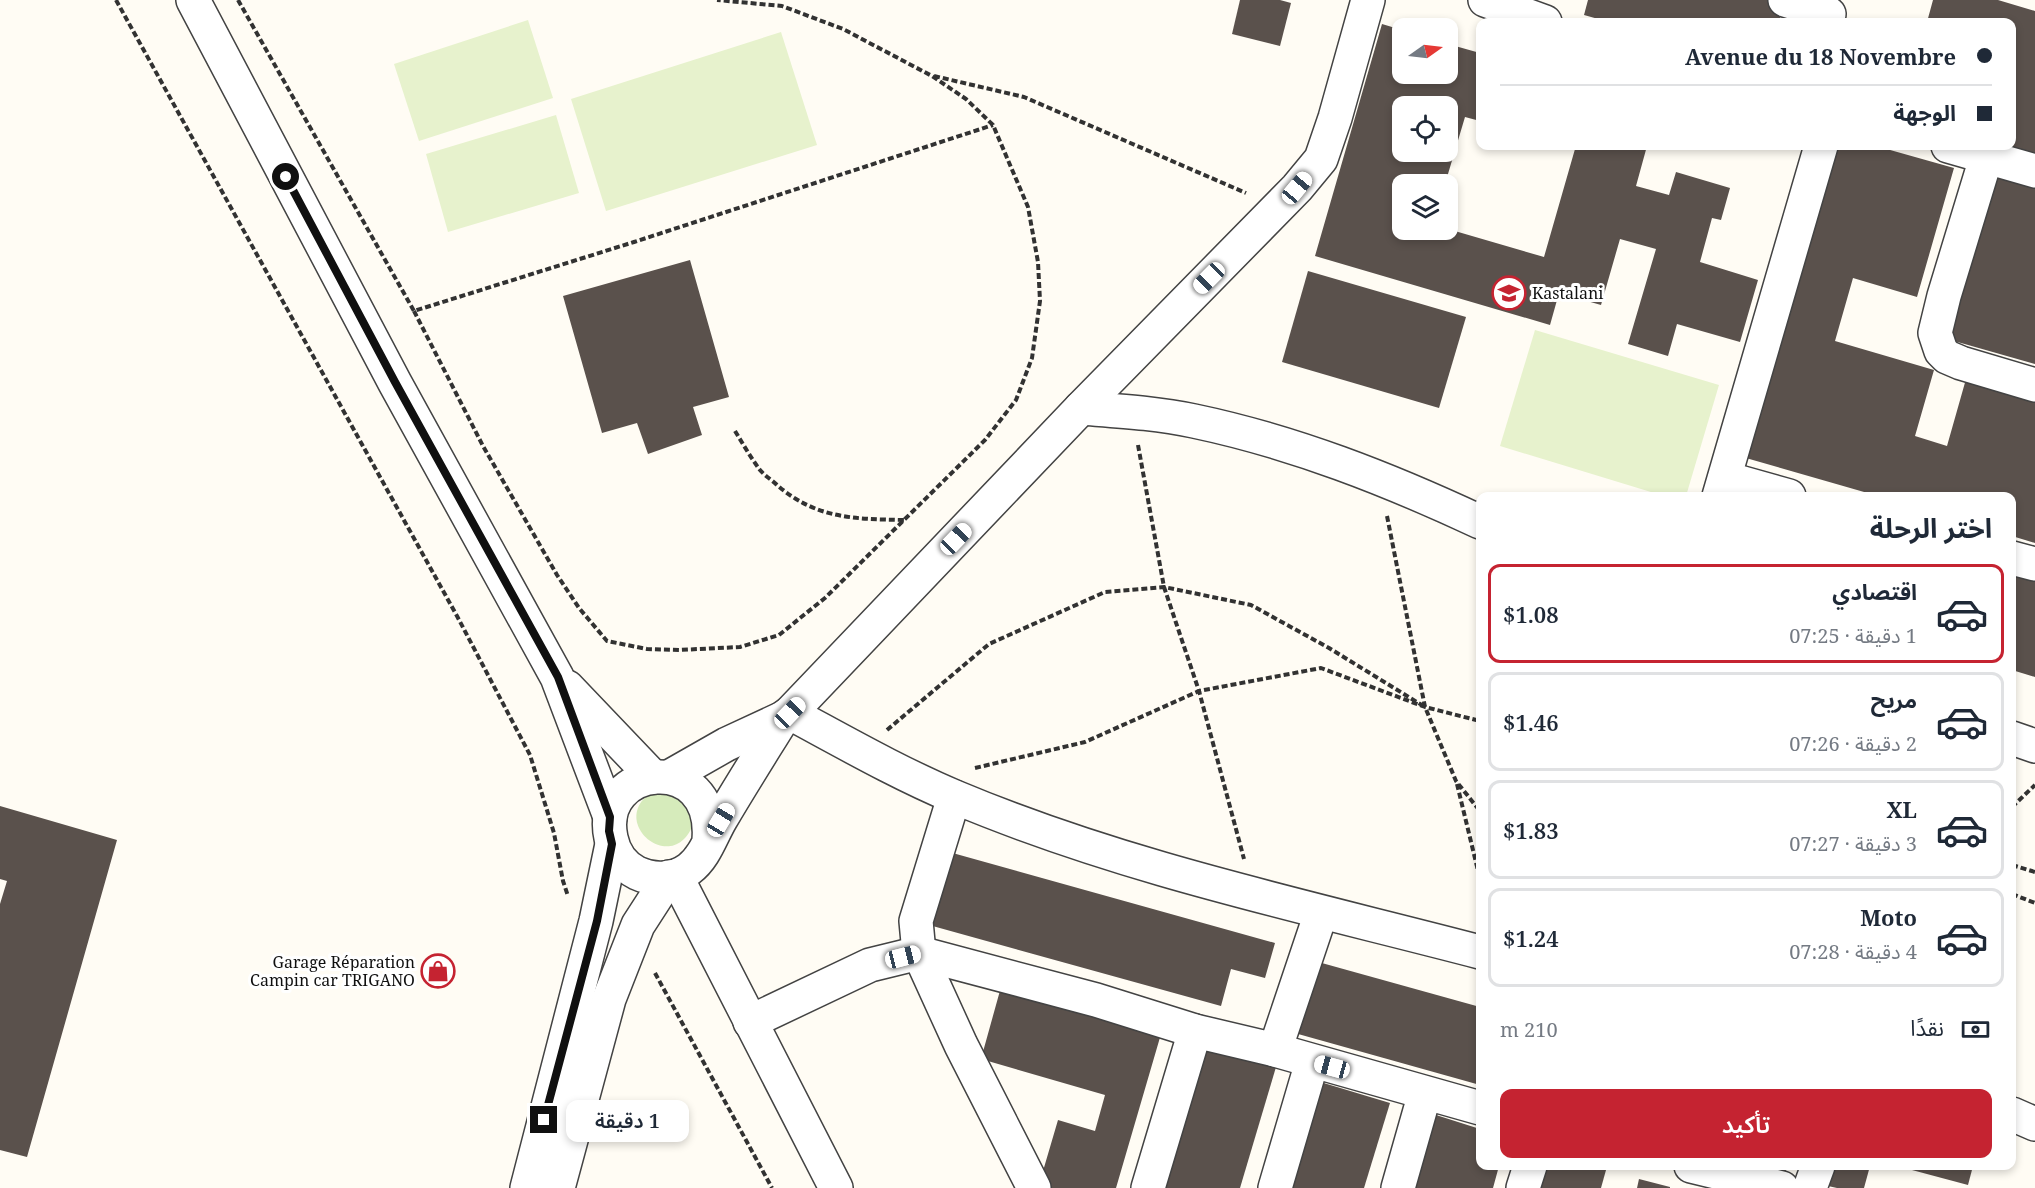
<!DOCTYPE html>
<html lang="ar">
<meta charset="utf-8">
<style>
body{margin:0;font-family:"Noto Serif","Noto Sans Arabic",serif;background:#f6f6f7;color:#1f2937;direction:rtl;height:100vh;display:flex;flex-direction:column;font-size:22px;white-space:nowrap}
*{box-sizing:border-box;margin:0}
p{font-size:20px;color:#747a83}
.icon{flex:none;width:33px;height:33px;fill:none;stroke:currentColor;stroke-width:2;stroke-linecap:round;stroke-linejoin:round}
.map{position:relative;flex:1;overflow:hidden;direction:ltr}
.panel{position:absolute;left:1476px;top:492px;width:540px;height:678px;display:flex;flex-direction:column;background:#fff;border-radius:12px;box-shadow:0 3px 9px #0003;direction:rtl}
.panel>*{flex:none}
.top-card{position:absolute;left:1476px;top:18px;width:540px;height:132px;border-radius:12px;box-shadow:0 3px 9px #0003;direction:rtl;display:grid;align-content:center;height:132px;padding:0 24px;background:#fff}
.needle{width:39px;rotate:76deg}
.controls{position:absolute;left:1392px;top:18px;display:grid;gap:12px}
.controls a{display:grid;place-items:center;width:66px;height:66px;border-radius:12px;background:#fff;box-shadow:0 3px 9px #0003;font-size:30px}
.end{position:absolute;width:27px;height:27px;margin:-14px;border:8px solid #101010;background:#fff;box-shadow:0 0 0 3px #fff}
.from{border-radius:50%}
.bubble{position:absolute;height:42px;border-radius:12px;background:#fff;box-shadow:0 3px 9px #0003;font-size:20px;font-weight:600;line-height:42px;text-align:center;direction:rtl}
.car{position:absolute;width:18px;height:36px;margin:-18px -9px;border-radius:8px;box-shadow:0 0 4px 2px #0007;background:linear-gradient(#fff 24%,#345 0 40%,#fff 0 76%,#345 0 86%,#fff 0)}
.top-card b{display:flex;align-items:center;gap:21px;height:57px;font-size:22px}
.top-card b+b{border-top:2px solid #e0e1e3}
.top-card i{width:15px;height:15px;background:#1f2937}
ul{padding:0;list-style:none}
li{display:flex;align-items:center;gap:18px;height:99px;margin:0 12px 9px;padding:0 12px;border:3px solid #e0e1e3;border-radius:12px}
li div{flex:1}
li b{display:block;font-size:22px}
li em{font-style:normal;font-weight:600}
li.selected{border-color:#c52331}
li>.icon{width:54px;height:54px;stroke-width:1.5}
h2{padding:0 24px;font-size:27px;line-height:72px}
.pay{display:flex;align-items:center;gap:15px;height:66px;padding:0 24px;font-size:22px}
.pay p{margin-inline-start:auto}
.button{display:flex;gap:12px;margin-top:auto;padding:12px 24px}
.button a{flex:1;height:69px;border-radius:12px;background:#c52331;color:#fff;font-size:24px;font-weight:600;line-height:69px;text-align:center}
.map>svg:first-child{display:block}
.green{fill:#d6ebbb}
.pitch{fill:#e7f2cd}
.building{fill:#5a514c;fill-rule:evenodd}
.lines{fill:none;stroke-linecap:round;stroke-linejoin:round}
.minor-casing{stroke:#434343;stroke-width:36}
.path{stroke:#323232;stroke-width:4;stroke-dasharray:6 3;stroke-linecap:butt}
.minor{stroke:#fff;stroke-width:33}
.route{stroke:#101010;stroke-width:8}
.labels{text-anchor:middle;stroke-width:6;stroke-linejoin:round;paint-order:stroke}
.poi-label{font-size:16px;fill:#101010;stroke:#fff;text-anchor:start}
</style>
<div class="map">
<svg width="2035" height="1188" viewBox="0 0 2035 1188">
<rect width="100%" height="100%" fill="#fffcf4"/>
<path class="green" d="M654,791L679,793L694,822C674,880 604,820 654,791Z"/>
<g class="pitch">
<path d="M528,20L553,98L419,141L394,64Z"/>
<path d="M781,32L817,145L606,211L571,99Z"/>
<path d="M556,115L579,193L448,232L426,154Z"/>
<path d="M1535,330L1719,385L1686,496H1664L1500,446Z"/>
</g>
<g class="building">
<path d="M1240,0H1280L1291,3L1280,46L1232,34Z"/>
<path d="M1588,0H1771L1784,4L1779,22H1609L1584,15Z"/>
<path d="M1933,0H1998L2035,11V154L2006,146H2012V22H1927Z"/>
<path d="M1382,24L1402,30V74H1448V44L1480,53V121L1465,117L1445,184H1402V230L1448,229L1544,257L1575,149L1565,146H1647L1636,186L1669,195L1676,172L1730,188L1721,220L1712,218L1700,262L1758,280L1740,342L1677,324L1668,356L1628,344L1656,249L1620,239L1601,305L1559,293L1550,325L1315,256ZM1402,106H1448V152H1402Z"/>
<path d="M1821,146H1876L1954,168L1917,297L1853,278L1835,341L1934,370L1915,436L1947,446L1966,379L2035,400V543L2012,536V496H1878L1732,454Z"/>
<path d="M1986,172L2035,186V364L1940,337Z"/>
<path d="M690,260L729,397L693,407L702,435L648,454L637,423L602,433L563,296Z"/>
<path d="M1308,271L1466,317L1439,408L1282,362Z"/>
<path d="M2012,566L2035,572V677L2012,670Z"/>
<path d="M0,806L117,840L27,1157L0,1150V904L7,881L0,879Z"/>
<path d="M949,852L1275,943L1265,978L1231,969L1221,1006L929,925Z"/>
<path d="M1311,960L1480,1007V1085L1291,1032Z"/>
<path d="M1001,987L1161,1034L1116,1188H1038L1058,1120L1095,1131L1105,1095L981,1059Z"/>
<path d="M1204,1046L1276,1067L1240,1188H1162Z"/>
<path d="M1317,1081L1390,1103L1364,1188H1286Z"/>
<path d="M1436,1115L1480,1129V1166H1499L1493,1188H1414Z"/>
<path d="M1536,1166H1592L1606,1170L1601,1188H1530Z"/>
<path d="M1755,1166H1787L1785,1174Z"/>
<path d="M1833,1166H1870L1864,1188H1837L1828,1186Z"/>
<path d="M1897,1166H1973L1968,1185Z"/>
<path d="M1639,1179L1670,1187V1188H1637Z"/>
</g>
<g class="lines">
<g class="minor-casing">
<g id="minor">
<path d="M193,0L395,383L557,677L610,817"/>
<path d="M1485,0L1545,22"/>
<path d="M1785,0L1829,14"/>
<path d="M1948,146L2035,171"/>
<path d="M1986,158L1944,296L1935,333L1941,351L1947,357L1961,363L2035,385"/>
<path d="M1081,408C1119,411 1156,413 1194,421C1294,442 1388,479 1480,522"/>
<path d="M1725,478L1789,496"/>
<path d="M1719,496L1821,146"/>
<path d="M2012,558L2035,564"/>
<path d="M567,687L653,777"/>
<path d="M790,713C844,742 898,773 955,797C1124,868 1304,906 1480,952"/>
<path d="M2012,738L2035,746"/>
<path d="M669,777L727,744L783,718L790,713L1081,408L1297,188L1321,159L1335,118L1368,0"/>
<path d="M954,797L916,921L919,953L961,1045L1034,1188"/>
<path d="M709,840C716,749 595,764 611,838C614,853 623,866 637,873C654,881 674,880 689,869C705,857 711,836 721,819C741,785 762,752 783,718"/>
<path d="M676,876L836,1188"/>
<path d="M750,1022L870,965L919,953L1096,1000L1195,1031L1275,1050L1480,1108"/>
<path d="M1275,1050L1321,913"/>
<path d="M2012,1114L2035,1124"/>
<path d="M1691,1166L1782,1188"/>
<path d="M527,1188L596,921L612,844"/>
<path d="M558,1188L609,999L638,925L669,877"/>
<path d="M1148,1188L1195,1031"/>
<path d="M1275,1188L1312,1062"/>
<path d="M1398,1188L1425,1093"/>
<path d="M1523,1188L1530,1166"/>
<path d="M1810,1188L1818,1166"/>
</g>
</g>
<g class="path">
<path d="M116,0L457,616L530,755L554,833L563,881L568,896"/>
<path d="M238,0L414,311L634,242L993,125"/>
<path d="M934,76L1024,97L1246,193"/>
<path d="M414,311L483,446L557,575L579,608L607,641L647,649L679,650L740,647L779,635L825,598L985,440L1016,400L1032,358L1040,301L1038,262L1028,207L993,125L966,99L932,76L843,29L782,6L717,0"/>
<path d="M735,431C743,444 751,458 760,470C765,476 772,480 777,485C816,519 855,519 904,520"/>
<path d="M1138,445L1164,587L1199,691L1244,859"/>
<path d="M1387,516L1425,707L1456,781L1480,811"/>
<path d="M887,730L989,644L1105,592L1164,587L1251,605L1329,648L1425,707"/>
<path d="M975,768L1085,742L1199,691L1321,668L1425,707L1480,721"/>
<path d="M1457,784L1480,879"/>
<path d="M2012,807L2035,785"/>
<path d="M2012,865L2035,872"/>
<path d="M2012,894L2035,903"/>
<path d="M655,973L772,1188"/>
</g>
<use href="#minor" class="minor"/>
</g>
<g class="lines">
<path class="route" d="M286,177L395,382L558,677L610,817L609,831L612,844L597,921L544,1120"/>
</g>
<defs>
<g id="school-ring" transform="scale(1.725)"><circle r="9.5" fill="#fff" stroke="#c52331" stroke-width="1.5"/><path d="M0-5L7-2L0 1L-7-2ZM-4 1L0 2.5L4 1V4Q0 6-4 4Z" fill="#c52331"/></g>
<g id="shop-ring" transform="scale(1.725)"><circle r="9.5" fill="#fff" stroke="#c52331" stroke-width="1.5"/><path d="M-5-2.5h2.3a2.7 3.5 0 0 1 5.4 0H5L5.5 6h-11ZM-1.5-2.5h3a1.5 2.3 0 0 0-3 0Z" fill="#c52331"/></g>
</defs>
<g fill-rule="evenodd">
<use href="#school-ring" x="1509" y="293"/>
<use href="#shop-ring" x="438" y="971"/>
</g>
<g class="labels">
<g class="poi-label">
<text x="1532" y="299">Kastalani</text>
<text x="415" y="968" text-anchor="end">Garage Réparation<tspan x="415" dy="18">Campin car TRIGANO</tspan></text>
</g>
</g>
</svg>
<div class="controls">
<a><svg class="needle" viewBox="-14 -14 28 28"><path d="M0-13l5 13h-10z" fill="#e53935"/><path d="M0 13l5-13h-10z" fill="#747a83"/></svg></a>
<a><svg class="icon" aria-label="locate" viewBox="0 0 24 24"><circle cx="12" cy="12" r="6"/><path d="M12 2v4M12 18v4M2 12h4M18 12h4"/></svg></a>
<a><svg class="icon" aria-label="layers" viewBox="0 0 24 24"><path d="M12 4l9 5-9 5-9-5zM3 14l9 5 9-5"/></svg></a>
</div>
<i class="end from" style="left:286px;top:177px"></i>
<i class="end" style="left:544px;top:1120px"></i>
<div class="bubble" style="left:566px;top:1100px;width:123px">1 دقيقة</div>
<i class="car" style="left:1297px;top:188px;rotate:40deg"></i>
<i class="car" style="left:1209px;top:278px;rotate:225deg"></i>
<i class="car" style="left:956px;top:539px;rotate:44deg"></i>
<i class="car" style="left:790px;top:713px;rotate:44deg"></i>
<i class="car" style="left:721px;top:820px;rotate:31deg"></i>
<i class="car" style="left:903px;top:957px;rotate:76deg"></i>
<i class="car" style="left:1332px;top:1067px;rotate:285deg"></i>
<div class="top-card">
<b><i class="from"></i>Avenue du 18 Novembre</b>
<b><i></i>الوجهة</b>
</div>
<section class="panel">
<h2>اختر الرحلة</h2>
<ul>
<li class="selected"><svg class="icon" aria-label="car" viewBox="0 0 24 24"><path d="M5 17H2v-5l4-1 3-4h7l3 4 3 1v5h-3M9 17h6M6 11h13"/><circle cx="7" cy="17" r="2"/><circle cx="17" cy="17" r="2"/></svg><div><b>اقتصادي</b><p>1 دقيقة · 07:25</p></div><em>$1.08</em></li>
<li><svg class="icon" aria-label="car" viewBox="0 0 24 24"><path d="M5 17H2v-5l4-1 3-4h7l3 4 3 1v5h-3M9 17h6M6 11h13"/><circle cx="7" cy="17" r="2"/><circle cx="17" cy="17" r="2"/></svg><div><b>مريح</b><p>2 دقيقة · 07:26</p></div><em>$1.46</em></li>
<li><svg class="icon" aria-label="car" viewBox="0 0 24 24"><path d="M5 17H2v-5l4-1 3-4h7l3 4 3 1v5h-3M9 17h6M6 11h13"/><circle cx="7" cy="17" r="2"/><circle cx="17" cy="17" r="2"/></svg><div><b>XL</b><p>3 دقيقة · 07:27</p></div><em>$1.83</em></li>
<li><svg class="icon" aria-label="car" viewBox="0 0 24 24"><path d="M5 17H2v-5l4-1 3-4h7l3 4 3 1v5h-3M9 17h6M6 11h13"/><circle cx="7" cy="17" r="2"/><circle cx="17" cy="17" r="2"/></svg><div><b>Moto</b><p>4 دقيقة · 07:28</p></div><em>$1.24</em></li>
</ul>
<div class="pay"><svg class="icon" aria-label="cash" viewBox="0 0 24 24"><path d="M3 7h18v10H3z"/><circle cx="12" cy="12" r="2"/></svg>نقدًا<p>210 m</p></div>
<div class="button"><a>تأكيد</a></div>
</section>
</div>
